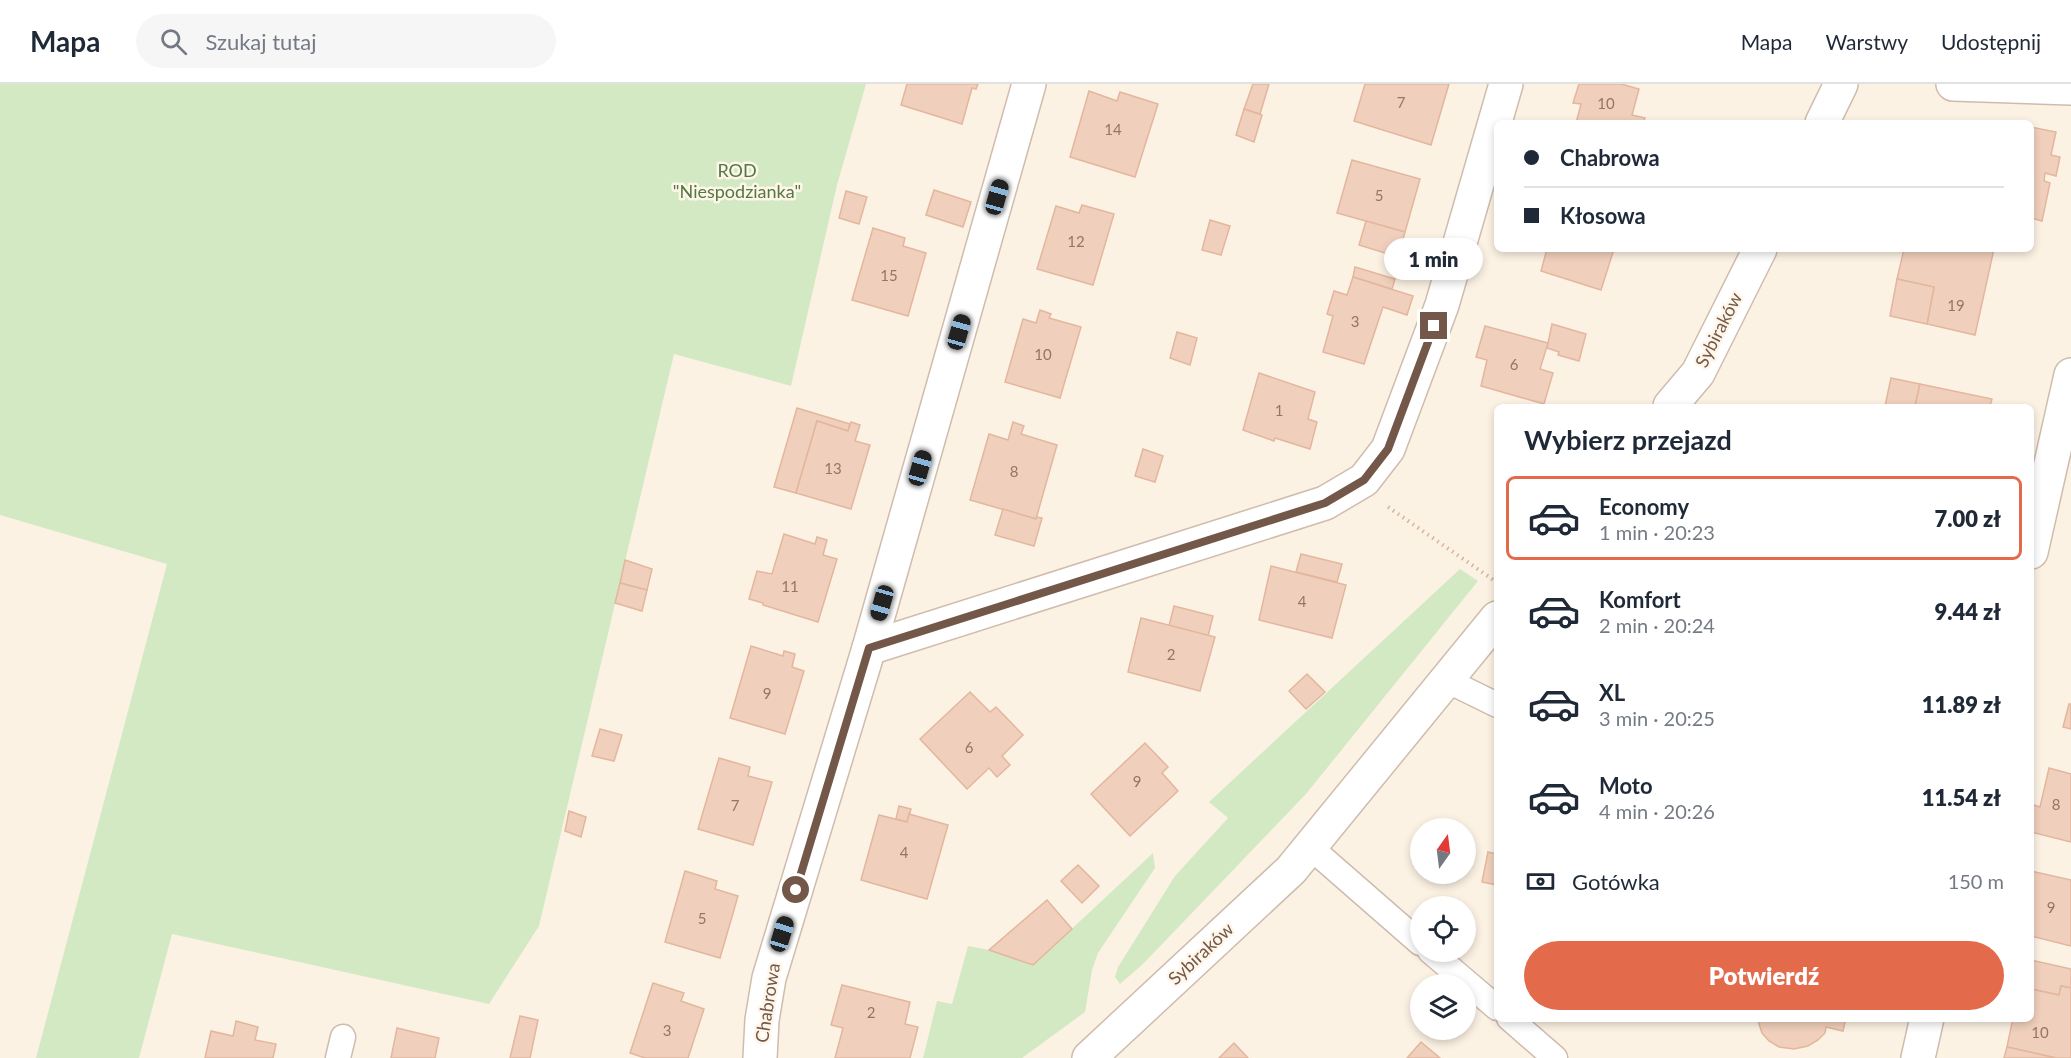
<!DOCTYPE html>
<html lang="pl">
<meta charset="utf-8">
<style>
body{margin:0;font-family:Lato,sans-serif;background:#f6f6f7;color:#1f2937;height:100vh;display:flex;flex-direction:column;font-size:22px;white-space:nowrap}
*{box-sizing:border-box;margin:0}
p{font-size:20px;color:#747a83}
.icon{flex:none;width:33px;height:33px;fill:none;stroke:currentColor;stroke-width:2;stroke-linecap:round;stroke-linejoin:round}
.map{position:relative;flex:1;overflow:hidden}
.details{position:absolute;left:1494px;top:320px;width:540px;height:618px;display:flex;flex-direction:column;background:#fff;border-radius:9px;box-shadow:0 3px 9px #0003}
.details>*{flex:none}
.top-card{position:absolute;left:1494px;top:36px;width:540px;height:132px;border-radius:9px;box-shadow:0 3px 9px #0003;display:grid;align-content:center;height:132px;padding:0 30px;background:#fff}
.needle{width:39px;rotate:14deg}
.buttons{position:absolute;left:1410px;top:734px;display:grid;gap:12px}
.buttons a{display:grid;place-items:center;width:66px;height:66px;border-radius:50%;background:#fff;box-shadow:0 3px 9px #0003;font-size:30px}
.end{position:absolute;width:27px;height:27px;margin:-14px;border:8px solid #73584a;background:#fff;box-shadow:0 0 0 3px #fff}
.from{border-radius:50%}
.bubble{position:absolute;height:42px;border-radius:21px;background:#fff;box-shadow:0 3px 9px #0003;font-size:20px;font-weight:800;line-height:42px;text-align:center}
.car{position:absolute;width:18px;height:36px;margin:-18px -9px;border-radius:8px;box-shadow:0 0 4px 2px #0007;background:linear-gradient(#222 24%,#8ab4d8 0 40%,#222 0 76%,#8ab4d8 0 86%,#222 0)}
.top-card b{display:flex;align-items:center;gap:21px;height:57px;font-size:22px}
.top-card b+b{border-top:2px solid #e0e1e3}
.top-card i{width:15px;height:15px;background:#1f2937}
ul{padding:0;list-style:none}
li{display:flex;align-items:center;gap:18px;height:84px;margin:0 12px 9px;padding:0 18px;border:3px solid transparent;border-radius:9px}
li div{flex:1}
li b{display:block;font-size:22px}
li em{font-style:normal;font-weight:800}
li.active{border-color:#e36b4b}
li>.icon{width:54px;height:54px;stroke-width:1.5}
h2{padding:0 30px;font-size:27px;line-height:72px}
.pay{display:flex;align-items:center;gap:15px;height:66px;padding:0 30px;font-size:22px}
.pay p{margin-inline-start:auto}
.primary-button{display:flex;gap:12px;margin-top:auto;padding:12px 30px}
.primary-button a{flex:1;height:69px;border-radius:36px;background:#e36b4b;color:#fff;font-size:24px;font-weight:800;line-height:69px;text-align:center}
header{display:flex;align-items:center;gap:36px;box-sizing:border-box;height:84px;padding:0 30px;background:#fff;border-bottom:2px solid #e0e1e3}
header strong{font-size:28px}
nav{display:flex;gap:33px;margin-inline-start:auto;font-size:21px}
.search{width:420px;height:54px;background:#f6f6f7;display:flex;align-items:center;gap:15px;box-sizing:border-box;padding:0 21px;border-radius:33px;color:#747a83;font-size:22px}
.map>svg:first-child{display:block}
.green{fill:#d3e9c3}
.building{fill:#f0d0bc;stroke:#e3b69d;stroke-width:1.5}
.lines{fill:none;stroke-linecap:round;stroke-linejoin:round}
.service-casing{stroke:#cfbcad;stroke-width:27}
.minor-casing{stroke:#cfbcad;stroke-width:36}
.tertiary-casing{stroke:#cfbcad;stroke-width:36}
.path{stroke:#d5b39f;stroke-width:4;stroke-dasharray:1.5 4.5;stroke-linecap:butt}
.service{stroke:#fff;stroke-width:24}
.minor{stroke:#fff;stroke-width:33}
.tertiary{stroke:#fff;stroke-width:33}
.route{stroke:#73584a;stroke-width:8}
.labels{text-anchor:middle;stroke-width:5;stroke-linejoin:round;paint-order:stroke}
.number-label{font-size:15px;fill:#927666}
.park-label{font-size:18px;fill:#547842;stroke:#fff6ea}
.street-label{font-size:18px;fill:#73584a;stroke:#fff6ea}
</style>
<header>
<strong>Mapa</strong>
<div class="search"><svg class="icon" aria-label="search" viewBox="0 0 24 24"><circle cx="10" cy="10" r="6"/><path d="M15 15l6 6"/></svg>Szukaj tutaj</div>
<nav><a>Mapa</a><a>Warstwy</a><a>Udostępnij</a></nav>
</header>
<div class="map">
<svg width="2071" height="974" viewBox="0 0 2071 974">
<rect width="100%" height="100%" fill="#fcf2e4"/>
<g class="green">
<path d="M0,0H866L837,101L791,302L674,270L539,842L489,920L172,850L139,974H36L167,480L0,431Z"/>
<path d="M1460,485L1478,497L1306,710L1143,880L1120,900L1115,893L1118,883L1175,792L1228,734L1209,718Z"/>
<path d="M1153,769L1155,784L1098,869L1092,886L1085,928L1022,974H923L937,917L952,920L968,862L989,866L1033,881Z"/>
</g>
<g class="building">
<path d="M907,0H978L976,5L972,4L962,40L901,21Z"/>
<path d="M1253,0H1269L1260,30L1244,25Z"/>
<path d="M1365,0H1449L1431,61L1354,37Z"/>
<path d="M1579,0H1621L1639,5L1632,31L1645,34L1643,39H1576L1581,20L1573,19Z"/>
<path d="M1089,7L1117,17L1120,8L1158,20L1135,93L1070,73Z"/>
<path d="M1244,25L1262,31L1254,58L1236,51Z"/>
<path d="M2031,43L2056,48L2051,71L2060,73L2056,92L2045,89L2044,97L2050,99L2042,137L2031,134Z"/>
<path d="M1352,76L1420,95L1405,148L1337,129Z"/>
<path d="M934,106L971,118L963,143L926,131Z"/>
<path d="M846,107L867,113L859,140L839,134Z"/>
<path d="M1082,121L1114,130L1093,201L1037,185L1056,122L1079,129Z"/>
<path d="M1210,136L1230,142L1221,171L1202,166Z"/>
<path d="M1366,137L1405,148L1398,173L1359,161Z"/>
<path d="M873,144L905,154L903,162L926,169L908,232L852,216Z"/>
<path d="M1547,165H1614L1601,206L1541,187Z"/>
<path d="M1904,165H1994L1975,251L1927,240L1934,203L1897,195Z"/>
<path d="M1355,183L1395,195L1392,205L1353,193Z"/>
<path d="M1353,193L1413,212L1407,231L1383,223L1364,280L1323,268L1333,232L1327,230L1334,207L1347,211Z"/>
<path d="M1897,195L1934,203L1927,240L1890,232Z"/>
<path d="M1040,226L1051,230L1049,234L1081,243L1060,314L1005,298L1023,235L1036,239Z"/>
<path d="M1552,240L1586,250L1579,277L1558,271L1559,268L1547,264Z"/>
<path d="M1485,242L1548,259L1540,285L1553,289L1544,320L1481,302L1487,276L1476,273Z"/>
<path d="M1177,248L1197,254L1190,281L1170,274Z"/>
<path d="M1259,289L1315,308L1308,335L1317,338L1310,365L1275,354L1274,357L1243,346Z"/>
<path d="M1891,294L1920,300L1915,322H1885Z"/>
<path d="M1920,300L1992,315L1990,322H1915Z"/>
<path d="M797,324L850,340L848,347L817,337L796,409L774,403Z"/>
<path d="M817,337L848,347L851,338L860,341L855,357L870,361L851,425L796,409Z"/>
<path d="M1013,338L1024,342L1021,350L1057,361L1036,435L970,416L989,350L1008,356Z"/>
<path d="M1143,365L1163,372L1155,398L1135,392Z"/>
<path d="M1003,425L1036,435L1037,433L1042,434L1034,462L995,451Z"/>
<path d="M784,450L815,460L817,453L827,456L823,471L837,475L818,538L763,521V519L749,515L757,487L772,490Z"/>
<path d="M1301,470L1342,480L1337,498L1296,488Z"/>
<path d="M625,476L652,485L647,506L620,499Z"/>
<path d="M1271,482L1346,501L1332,554L1259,536Z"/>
<path d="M620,499L647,506L642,527L615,519Z"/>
<path d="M1174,522L1213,532L1208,552L1169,542Z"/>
<path d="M1141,534L1215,553L1200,607L1128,588Z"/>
<path d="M751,562L783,572L784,567L795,570L792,583L804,587L785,650L730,634Z"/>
<path d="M1307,590L1325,608L1306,625L1289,607Z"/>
<path d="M970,608L990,628L996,623L1023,651L1002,672L1010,681L997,693L989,684L967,705L920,655Z"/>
<path d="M2069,620H2071V645L2063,643Z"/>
<path d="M600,645L622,651L614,677L592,672Z"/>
<path d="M1145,659L1168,683L1162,689L1178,707L1130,752L1091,710Z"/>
<path d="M719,674L750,683L748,692L772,698L753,761L698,745Z"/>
<path d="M2049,684L2071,690V758L2031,748V720L2040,723Z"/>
<path d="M899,722L911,725L907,738L896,735Z"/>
<path d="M569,727L586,733L581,753L565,747Z"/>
<path d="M909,730L948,741L927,815L861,796L879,731L907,738Z"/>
<path d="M1488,768L1497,770V801L1482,798Z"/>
<path d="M1078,781L1099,802L1082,819L1061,797Z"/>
<path d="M685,787L717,797L715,805L738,812L720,874L665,858Z"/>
<path d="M2031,787L2071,796V862L2031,852Z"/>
<path d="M1047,816L1072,845L1033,881L989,866Z"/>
<path d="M2031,876L2071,885V904L2061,902L2059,911L2031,905Z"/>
<path d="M653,899L684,909L681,917L704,925L688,974H645L630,969Z"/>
<path d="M842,901L910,918L905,940L918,943L910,974H835L843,944L831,941Z"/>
<path d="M2061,902L2071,904V974H2056L2007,963L2013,934H2031V905L2059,911Z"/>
<path d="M520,932L538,936L530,974H510Z"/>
<path d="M1757,934H1846L1843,947L1826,943L1825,949L1818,956L1808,962L1794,965L1779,963L1769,957L1762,949Z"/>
<path d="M236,937L258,943L255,956L276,960L273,974H205L211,947L233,952Z"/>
<path d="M397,944L439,954L435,974H391Z"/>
<path d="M1421,958L1440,974H1407Z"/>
<path d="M1234,959L1248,974H1219Z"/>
<path d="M2007,963L2056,974H2004Z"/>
</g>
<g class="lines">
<g class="service-casing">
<g id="service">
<path d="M1446,596L1497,621"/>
<path d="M1310,763L1420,859"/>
<path d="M1430,867L1497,924"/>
<path d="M1509,934L1555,974"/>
<path d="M338,974L343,953"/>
</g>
</g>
<g class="minor-casing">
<g id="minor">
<path d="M1953,0L2071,4"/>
<path d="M2031,468L2071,291"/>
<path d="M869,564L1325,419L1364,396L1388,365L1442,221L1506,0"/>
<path d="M760,974L762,936L769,894L869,564L1029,0"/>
<path d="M1918,974L1927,934"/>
</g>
</g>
<g class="tertiary-casing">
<g id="tertiary">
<path d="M1822,39L1841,0"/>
<path d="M1670,322L1698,289L1760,165"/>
<path d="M1089,974L1291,786L1497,534"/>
</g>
</g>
<path class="path" d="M1388,423L1495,497"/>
<use href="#service" class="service"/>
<use href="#minor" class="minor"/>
<use href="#tertiary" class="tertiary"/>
</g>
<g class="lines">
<path class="route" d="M796,806L869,564L1325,419L1364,396L1388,365L1434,242"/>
</g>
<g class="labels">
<g class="number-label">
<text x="1401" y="24">7</text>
<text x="1606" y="25">10</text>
<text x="1113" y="51">14</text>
<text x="1379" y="117">5</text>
<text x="1076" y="163">12</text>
<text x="889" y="197">15</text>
<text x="1956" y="227">19</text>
<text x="1355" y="243">3</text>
<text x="1043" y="276">10</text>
<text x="1514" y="286">6</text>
<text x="1279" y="332">1</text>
<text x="833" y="390">13</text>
<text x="1014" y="393">8</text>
<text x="790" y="508">11</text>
<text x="1302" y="523">4</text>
<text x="1171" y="576">2</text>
<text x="767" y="615">9</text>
<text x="969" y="669">6</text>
<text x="1137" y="703">9</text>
<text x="2056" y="726">8</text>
<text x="735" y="727">7</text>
<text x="904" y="774">4</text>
<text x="2051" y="829">9</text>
<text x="702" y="840">5</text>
<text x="871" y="934">2</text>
<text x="667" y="952">3</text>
<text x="2040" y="954">10</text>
</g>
<g class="park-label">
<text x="737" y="93">ROD<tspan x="737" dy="21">"Niespodzianka"</tspan></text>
</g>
<g class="street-label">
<text transform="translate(1719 246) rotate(-63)" y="6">Sybiraków</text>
<text transform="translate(1201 870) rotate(-43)" y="6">Sybiraków</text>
<text transform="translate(768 919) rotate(-81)" y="6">Chabrowa</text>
</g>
</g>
</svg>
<div class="buttons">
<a><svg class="needle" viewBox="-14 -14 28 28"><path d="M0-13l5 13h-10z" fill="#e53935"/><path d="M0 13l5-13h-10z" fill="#747a83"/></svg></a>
<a><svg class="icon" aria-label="locate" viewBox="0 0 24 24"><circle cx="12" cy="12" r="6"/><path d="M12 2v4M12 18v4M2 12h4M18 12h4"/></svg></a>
<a><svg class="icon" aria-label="layers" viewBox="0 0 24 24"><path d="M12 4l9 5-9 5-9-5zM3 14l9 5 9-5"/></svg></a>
</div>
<i class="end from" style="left:796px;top:806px"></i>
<i class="end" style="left:1434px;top:242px"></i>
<div class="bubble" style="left:1384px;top:154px;width:99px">1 min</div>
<i class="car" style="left:997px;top:113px;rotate:16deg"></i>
<i class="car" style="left:959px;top:248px;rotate:16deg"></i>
<i class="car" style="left:920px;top:384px;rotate:16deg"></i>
<i class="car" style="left:882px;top:519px;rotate:196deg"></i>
<i class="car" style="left:782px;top:850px;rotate:17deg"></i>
<div class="top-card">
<b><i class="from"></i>Chabrowa</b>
<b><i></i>Kłosowa</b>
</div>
<section class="details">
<h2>Wybierz przejazd</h2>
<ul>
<li class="active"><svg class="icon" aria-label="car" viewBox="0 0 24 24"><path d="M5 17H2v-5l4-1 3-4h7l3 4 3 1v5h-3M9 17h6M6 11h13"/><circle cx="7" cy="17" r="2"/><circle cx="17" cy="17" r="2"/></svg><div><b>Economy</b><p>1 min · 20:23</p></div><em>7.00 zł</em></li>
<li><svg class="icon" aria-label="car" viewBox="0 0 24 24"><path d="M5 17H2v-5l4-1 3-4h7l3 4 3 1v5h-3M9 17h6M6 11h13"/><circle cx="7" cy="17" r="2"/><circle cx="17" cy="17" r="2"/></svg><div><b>Komfort</b><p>2 min · 20:24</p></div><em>9.44 zł</em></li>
<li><svg class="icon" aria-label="car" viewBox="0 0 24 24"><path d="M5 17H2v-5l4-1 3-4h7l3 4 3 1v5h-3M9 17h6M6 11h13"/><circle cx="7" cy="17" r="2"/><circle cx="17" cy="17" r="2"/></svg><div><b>XL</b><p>3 min · 20:25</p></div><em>11.89 zł</em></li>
<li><svg class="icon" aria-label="car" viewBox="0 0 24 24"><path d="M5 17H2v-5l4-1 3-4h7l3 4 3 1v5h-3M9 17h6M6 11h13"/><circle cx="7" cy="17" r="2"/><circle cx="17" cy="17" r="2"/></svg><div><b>Moto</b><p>4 min · 20:26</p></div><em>11.54 zł</em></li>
</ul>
<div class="pay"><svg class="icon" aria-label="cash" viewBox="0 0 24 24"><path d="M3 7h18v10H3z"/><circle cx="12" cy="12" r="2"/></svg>Gotówka<p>150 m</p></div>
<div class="primary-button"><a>Potwierdź</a></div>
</section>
</div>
